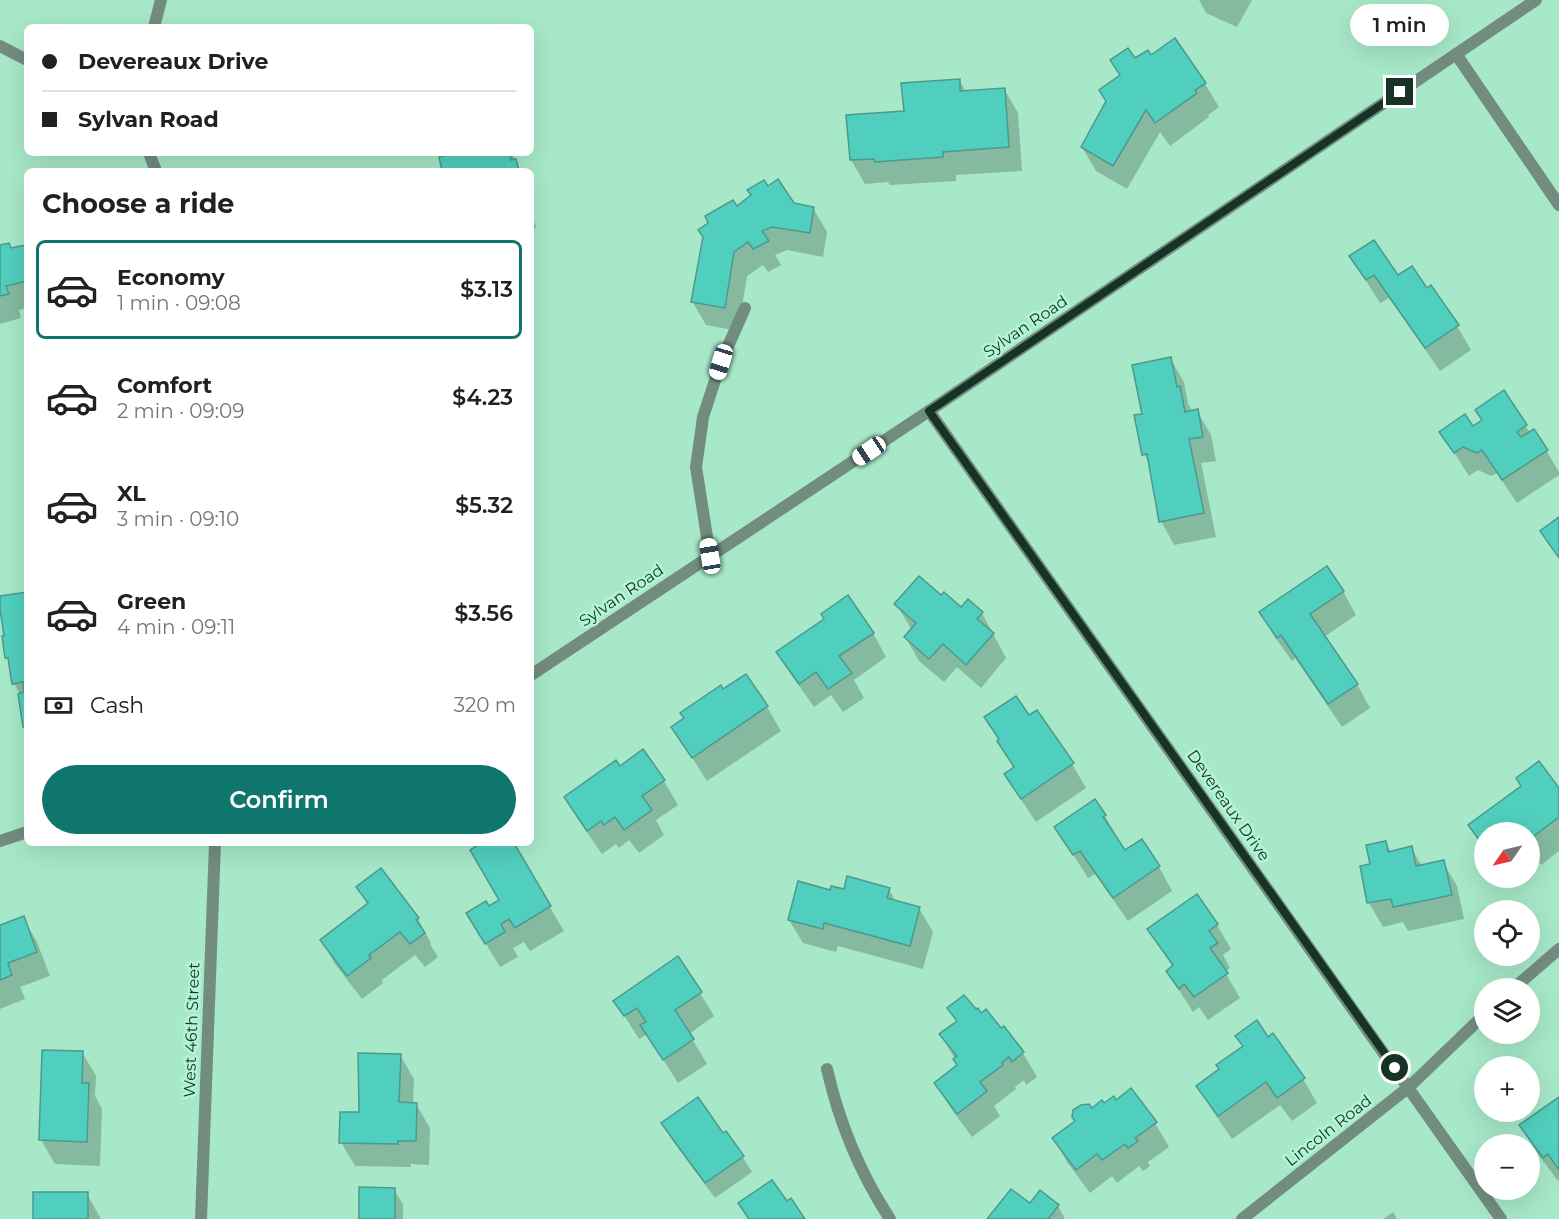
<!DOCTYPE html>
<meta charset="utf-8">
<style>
body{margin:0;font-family:Montserrat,sans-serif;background:#f2f2f2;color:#202124;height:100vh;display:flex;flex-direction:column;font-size:22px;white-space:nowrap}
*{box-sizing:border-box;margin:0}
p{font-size:20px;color:#757577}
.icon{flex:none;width:33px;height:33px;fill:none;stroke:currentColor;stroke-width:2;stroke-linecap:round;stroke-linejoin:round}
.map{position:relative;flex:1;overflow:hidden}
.side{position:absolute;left:24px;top:168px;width:510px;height:678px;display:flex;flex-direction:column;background:#fff;border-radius:9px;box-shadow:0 6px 24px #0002}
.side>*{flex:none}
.hud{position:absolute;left:24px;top:24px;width:510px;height:132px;border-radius:9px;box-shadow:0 6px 24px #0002;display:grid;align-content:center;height:132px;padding:0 18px;background:#fff}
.needle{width:39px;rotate:236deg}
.tools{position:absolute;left:1474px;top:822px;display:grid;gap:12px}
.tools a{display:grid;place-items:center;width:66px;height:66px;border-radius:50%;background:#fff;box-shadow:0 6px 24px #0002;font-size:30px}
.end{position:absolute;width:27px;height:27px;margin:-14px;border:8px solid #173226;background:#fff;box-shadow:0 0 0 3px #fff}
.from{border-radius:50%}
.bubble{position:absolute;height:42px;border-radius:21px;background:#fff;box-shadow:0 6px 24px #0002;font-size:20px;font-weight:600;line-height:42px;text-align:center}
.car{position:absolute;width:18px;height:36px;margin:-18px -9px;border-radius:8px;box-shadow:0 0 4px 2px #0007;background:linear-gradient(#fff 24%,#345 0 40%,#fff 0 76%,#345 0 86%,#fff 0)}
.hud b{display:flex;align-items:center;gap:21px;height:57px;font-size:22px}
.hud b+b{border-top:2px solid #e0e0e0}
.hud i{width:15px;height:15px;background:#202124}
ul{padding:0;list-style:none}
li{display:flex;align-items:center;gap:18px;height:99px;margin:0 12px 9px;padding:0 6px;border:3px solid transparent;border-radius:9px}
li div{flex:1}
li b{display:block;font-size:22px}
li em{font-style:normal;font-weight:600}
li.selected{border-color:#0f766e}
li>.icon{width:54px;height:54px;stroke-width:1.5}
h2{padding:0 18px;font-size:27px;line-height:72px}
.pay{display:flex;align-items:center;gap:15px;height:66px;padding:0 18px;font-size:22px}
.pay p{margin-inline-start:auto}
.action{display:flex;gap:12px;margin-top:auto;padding:12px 18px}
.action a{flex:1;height:69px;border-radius:36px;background:#0f766e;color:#fff;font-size:24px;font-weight:600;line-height:69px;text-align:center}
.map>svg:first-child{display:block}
.shadow{fill:#0003}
.building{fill:#51cfbe;stroke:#4c998e;stroke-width:1.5}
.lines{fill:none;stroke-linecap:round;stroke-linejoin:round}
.lane{stroke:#738c80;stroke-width:12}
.street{stroke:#738c80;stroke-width:12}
.route{stroke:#173226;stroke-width:8}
.labels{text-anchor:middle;stroke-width:5;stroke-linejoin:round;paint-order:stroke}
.street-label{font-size:16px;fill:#173226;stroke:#b4f5d5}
</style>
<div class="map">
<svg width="1559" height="1219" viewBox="0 0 1559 1219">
<rect width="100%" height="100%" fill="#a7e8c8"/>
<g class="shadow">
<path d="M1199,0H1252L1237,27L1206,13Z"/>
<path d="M1151,57L1205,84L1219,107L1208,115L1209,117L1170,146L1160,132L1127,189L1096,171L1082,147L1121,77L1134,61Z"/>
<path d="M959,80L966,92L1004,89L1018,113L1022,171L956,175V181L890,185L888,182L865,184L851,160Z"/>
<path d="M461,153H512L521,171H444Z"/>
<path d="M768,188L793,205L813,208L827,232L823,257L787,250L775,255L781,265L768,272L763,265L747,276L738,331L706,325L692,301L737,208Z"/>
<path d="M531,193L534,205L531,206Z"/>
<path d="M531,210L536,228L531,229Z"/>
<path d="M25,246L27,250V308L19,310L21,318L0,324V247L11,250Z"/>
<path d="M1351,257L1427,290L1457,326L1471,350L1440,371L1389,298L1380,303Z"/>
<path d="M1170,358L1184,382L1188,404L1193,412L1197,411L1211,435L1216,461L1201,463L1216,537L1174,545L1161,521L1151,467L1144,454V415Z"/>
<path d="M1504,392L1530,433L1546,450L1559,472V475L1517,503L1497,473L1491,476L1478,470L1469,476L1441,432L1473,428L1483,421Z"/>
<path d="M1343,591L1356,615L1324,637L1357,684L1370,708L1342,727L1295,658L1292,661L1274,636L1261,613Z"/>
<path d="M27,593V731L25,727L20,695L14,683L11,665L7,658L6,637L0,598Z"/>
<path d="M941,597L961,609L982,613L1006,658L981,688L957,667L944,682L919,661L906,638L912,630L896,604Z"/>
<path d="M873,633L886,657L854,680L864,698L843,712L831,695L814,707L792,676L778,652Z"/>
<path d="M746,676L767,707L781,731L707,781L673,728Z"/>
<path d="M1029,717L1072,764L1086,788L1036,822L1020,798L1006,774L1015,768L986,718Z"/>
<path d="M643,752L664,781L678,805L656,820L664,835L639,853L629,840L619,848L616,844L602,854L579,821L566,798L620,768Z"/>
<path d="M1559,790V851L1541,865L1531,851H1530V832H1485V851L1470,826Z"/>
<path d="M1095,801L1105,816L1119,840L1117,841L1125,852L1159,867L1172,891L1128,921L1095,874L1088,878L1056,827Z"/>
<path d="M1386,842L1391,852L1411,848L1422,866L1443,862L1457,886L1464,919L1408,931L1403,922L1383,927L1369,903L1362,867L1371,865Z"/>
<path d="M484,843H512L564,931L530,951L524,942L513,948L518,957L500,967L468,914L488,908L501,901Z"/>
<path d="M381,870L418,919L431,943L430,944L438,957L425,967L415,955L382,980L383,983L362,999L335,964L322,940L368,905L358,888Z"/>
<path d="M889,889L896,902L919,908L933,932L923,969L838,946L836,952L803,943L789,920L831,892Z"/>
<path d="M1196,896L1217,925L1231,949L1223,955L1230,968L1225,972L1240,998L1208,1020L1199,1007L1193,1012L1182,995L1168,971L1173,967L1149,929Z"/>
<path d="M23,918L37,942L50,976L20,987L25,999L0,1009V926Z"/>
<path d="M700,993L714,1016L689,1034L707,1064L678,1083L647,1034L639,1039L615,1001Z"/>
<path d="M949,1008L981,1015L1001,1030L1023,1053L1037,1077L1026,1085L1024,1080L1015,1087L1016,1089L994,1106L1000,1116L972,1137L950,1107L936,1084L959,1066L941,1035L957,1022Z"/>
<path d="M1237,1036L1268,1039L1303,1079L1317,1103L1292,1121L1280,1105L1232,1139L1212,1110L1198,1086L1221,1070L1244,1047Z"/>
<path d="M82,1052L96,1076L95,1096L102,1109L100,1166L55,1164L41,1140Z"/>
<path d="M400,1055L414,1079L413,1104H416L430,1128L429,1165L411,1164V1167L355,1166L341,1142Z"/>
<path d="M1559,1099V1180L1558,1181L1535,1150L1521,1126Z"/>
<path d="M1091,1111L1155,1123L1169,1147L1148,1162L1150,1166L1143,1171L1139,1166L1117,1183L1112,1176L1090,1193L1067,1162L1054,1138Z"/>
<path d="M663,1124L723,1135L742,1156L752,1172L715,1198L672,1140Z"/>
<path d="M394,1189L403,1205V1219H360Z"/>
<path d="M87,1194L101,1219H35Z"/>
<path d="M1058,1206L1065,1219H989Z"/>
<path d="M1393,1212L1397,1219H1383Z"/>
</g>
<g class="building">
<path d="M1175,38L1206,83L1195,90L1197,93L1155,123L1146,110L1113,166L1081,147L1106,101L1099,90L1120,75L1110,60L1128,48L1135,58L1148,50L1151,55Z"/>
<path d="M960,79V91L1005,88L1009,147L943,152V157L875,162L874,159L850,160L846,115L904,111L901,83Z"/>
<path d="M455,153H510L511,160L516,159L519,171H442L439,157Z"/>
<path d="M778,179L794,203L814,207L810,233L772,227L762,231L769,241L753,249L748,242L734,252L725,308L691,302L703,237L698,230L708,223L705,216L733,200L737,206L751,195L747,190L764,180L768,186Z"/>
<path d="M1374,240L1398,275L1412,266L1427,288L1431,285L1459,325L1425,348L1374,275L1366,280L1349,256Z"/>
<path d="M9,243L11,248L26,245L27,250V281L6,286L9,294L0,296V245Z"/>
<path d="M1171,357L1177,387L1180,386L1185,412L1198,409L1203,437L1189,439L1204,513L1159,522L1147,454L1142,455L1134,415L1142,414L1132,365Z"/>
<path d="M1504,390L1527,425L1517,432L1521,437L1534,429L1548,450L1502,480L1482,450L1477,453L1463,447L1454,453L1439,432L1465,414L1473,426L1482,420L1475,410Z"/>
<path d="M1559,517V558L1540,531Z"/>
<path d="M1327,566L1344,591L1310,614L1358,684L1328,704L1281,635L1277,638L1259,612Z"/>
<path d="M919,576L941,595L944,592L961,607L968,599L983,612L977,619L994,633L966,665L943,644L929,659L904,637L916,623L894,604Z"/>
<path d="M27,592V726L23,727L18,694L24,692L23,682L12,684L8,658H5L2,636H4L0,609V596Z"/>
<path d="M848,595L874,633L839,656L852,673L828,689L816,672L799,684L776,652L824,619L821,614Z"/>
<path d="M746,674L768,706L692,758L671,727L684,718L680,713L721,685L723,689Z"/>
<path d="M1016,696L1029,715L1037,710L1074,763L1021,799L1004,774L1014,767L997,741L999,739L984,717Z"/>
<path d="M643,749L665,780L642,796L652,810L624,830L615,817L604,825L601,821L587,831L564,797L616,760L620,766Z"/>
<path d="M1539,761L1559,788V817L1530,839V832H1520L1516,828L1513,831L1514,832H1485V848L1468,825L1521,786L1516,778Z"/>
<path d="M1095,799L1106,815L1103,817L1125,850L1142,839L1160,866L1113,898L1080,851L1073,855L1054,827Z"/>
<path d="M1386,841L1388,852L1412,846L1416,866L1444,860L1452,895L1393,907L1391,899L1367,903L1360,866L1370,864L1366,845Z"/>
<path d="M481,843H514L551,906L515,928L509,919L501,924L505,932L485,944L466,913L486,901L489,906L499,900L470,850Z"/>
<path d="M381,868L419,918L416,920L425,933L410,944L400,932L369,955L371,958L347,976L320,940L368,903L356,887Z"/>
<path d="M847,876L890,888L887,898L920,907L910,946L824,923L823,929L788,920L798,881L830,890L831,886L844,889Z"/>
<path d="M1197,894L1218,924L1209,931L1218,943L1210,948L1228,973L1194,997L1184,984L1179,989L1166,971L1173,965L1147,929Z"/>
<path d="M24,916L37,952L8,963L12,975L0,980V925Z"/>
<path d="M678,956L702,992L675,1010L694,1039L663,1060L640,1025L646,1022L637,1008L624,1016L613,1001Z"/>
<path d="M964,995L976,1009L978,1008L981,1013L986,1009L1001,1028L1004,1026L1024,1052L1012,1062L1009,1057L1002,1063L1003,1065L980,1082L987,1091L957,1114L934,1083L957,1065L953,1059L957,1056L939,1034L957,1021L947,1008Z"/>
<path d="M1257,1020L1268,1037L1273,1033L1305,1078L1277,1098L1266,1082L1218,1116L1196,1086L1219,1069L1216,1065L1243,1046L1235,1036Z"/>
<path d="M42,1050L83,1051L82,1083H89L87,1142L39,1140Z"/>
<path d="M358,1053L401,1054L399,1102L417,1103L416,1141H398V1144L339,1143L340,1112H359Z"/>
<path d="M1131,1088L1157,1122L1135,1138L1138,1141L1128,1148L1125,1144L1102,1160L1097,1154L1076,1170L1052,1138L1075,1121L1072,1117L1073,1110L1081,1105L1089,1104L1092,1108L1102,1100L1104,1103L1114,1096L1116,1100Z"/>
<path d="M698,1097L723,1133L726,1131L744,1156L705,1183L661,1123Z"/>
<path d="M1559,1097V1170L1548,1154L1543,1158L1519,1125Z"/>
<path d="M772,1180L787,1201L791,1198L805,1219H749L738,1203Z"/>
<path d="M359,1187L395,1188V1219H359Z"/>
<path d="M1011,1189L1030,1203L1040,1190L1059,1205L1049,1218L1050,1219H987Z"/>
<rect x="33" y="1192" width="55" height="27"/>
</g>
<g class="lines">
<path class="lane" d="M710,556L696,467L701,432L703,417L721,362L745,308"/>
<g class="street">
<path d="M154,27L161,0"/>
<path d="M0,46L27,60"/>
<path d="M1456,54L1559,205"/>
<path d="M149,153L156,171"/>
<path d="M929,411L1501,1219"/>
<path d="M531,675L929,411L1536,0"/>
<path d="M0,841L27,832"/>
<path d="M1514,988L1559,949"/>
<path d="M827,1069C839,1122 860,1173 890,1219"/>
<path d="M201,1219L215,843"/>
<path d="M1242,1219L1409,1087L1485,1014"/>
</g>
</g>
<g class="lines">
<path class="route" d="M1395,1068L929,411L1400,92"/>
</g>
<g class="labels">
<g class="street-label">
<text transform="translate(1025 326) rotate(-34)" y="6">Sylvan Road</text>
<text transform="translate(621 595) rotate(-34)" y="6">Sylvan Road</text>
<text transform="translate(1229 805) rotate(55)" y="6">Devereaux Drive</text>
<text transform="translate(191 1030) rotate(-88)" y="6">West 46th Street</text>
<text transform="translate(1328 1130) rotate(-38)" y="6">Lincoln Road</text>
</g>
</g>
</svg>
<div class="tools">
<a><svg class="needle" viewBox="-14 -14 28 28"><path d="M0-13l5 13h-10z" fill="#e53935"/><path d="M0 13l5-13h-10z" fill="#757577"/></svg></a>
<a><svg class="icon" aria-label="locate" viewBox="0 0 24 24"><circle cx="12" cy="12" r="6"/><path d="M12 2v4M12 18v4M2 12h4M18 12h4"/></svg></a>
<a><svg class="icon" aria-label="layers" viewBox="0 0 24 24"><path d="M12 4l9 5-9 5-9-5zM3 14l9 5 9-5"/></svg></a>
<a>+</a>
<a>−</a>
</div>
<i class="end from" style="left:1395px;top:1068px"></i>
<i class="end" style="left:1400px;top:92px"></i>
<div class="bubble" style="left:1350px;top:4px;width:99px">1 min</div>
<i class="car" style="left:721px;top:362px;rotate:197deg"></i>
<i class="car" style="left:869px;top:451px;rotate:236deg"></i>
<i class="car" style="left:710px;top:556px;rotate:351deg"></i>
<div class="hud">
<b><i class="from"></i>Devereaux Drive</b>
<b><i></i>Sylvan Road</b>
</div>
<section class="side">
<h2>Choose a ride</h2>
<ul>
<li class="selected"><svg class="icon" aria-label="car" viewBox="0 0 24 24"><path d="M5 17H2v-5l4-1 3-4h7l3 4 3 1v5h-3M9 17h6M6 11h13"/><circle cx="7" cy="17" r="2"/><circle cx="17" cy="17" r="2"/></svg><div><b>Economy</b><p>1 min · 09:08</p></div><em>$3.13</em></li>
<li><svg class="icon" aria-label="car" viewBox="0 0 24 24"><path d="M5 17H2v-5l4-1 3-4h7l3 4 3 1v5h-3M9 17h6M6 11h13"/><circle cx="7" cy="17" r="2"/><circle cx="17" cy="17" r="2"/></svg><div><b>Comfort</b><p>2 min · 09:09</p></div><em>$4.23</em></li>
<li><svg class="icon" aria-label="car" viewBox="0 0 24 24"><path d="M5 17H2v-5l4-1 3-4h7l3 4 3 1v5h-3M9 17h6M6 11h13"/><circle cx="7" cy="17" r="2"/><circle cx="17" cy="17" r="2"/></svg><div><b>XL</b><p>3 min · 09:10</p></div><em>$5.32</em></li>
<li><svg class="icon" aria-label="car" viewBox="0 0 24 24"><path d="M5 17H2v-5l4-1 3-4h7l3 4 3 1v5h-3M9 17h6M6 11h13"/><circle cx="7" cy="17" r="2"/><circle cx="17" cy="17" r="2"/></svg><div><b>Green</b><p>4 min · 09:11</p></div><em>$3.56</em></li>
</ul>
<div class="pay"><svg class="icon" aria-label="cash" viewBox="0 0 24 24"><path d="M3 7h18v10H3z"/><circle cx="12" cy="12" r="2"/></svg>Cash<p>320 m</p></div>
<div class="action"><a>Confirm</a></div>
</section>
</div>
